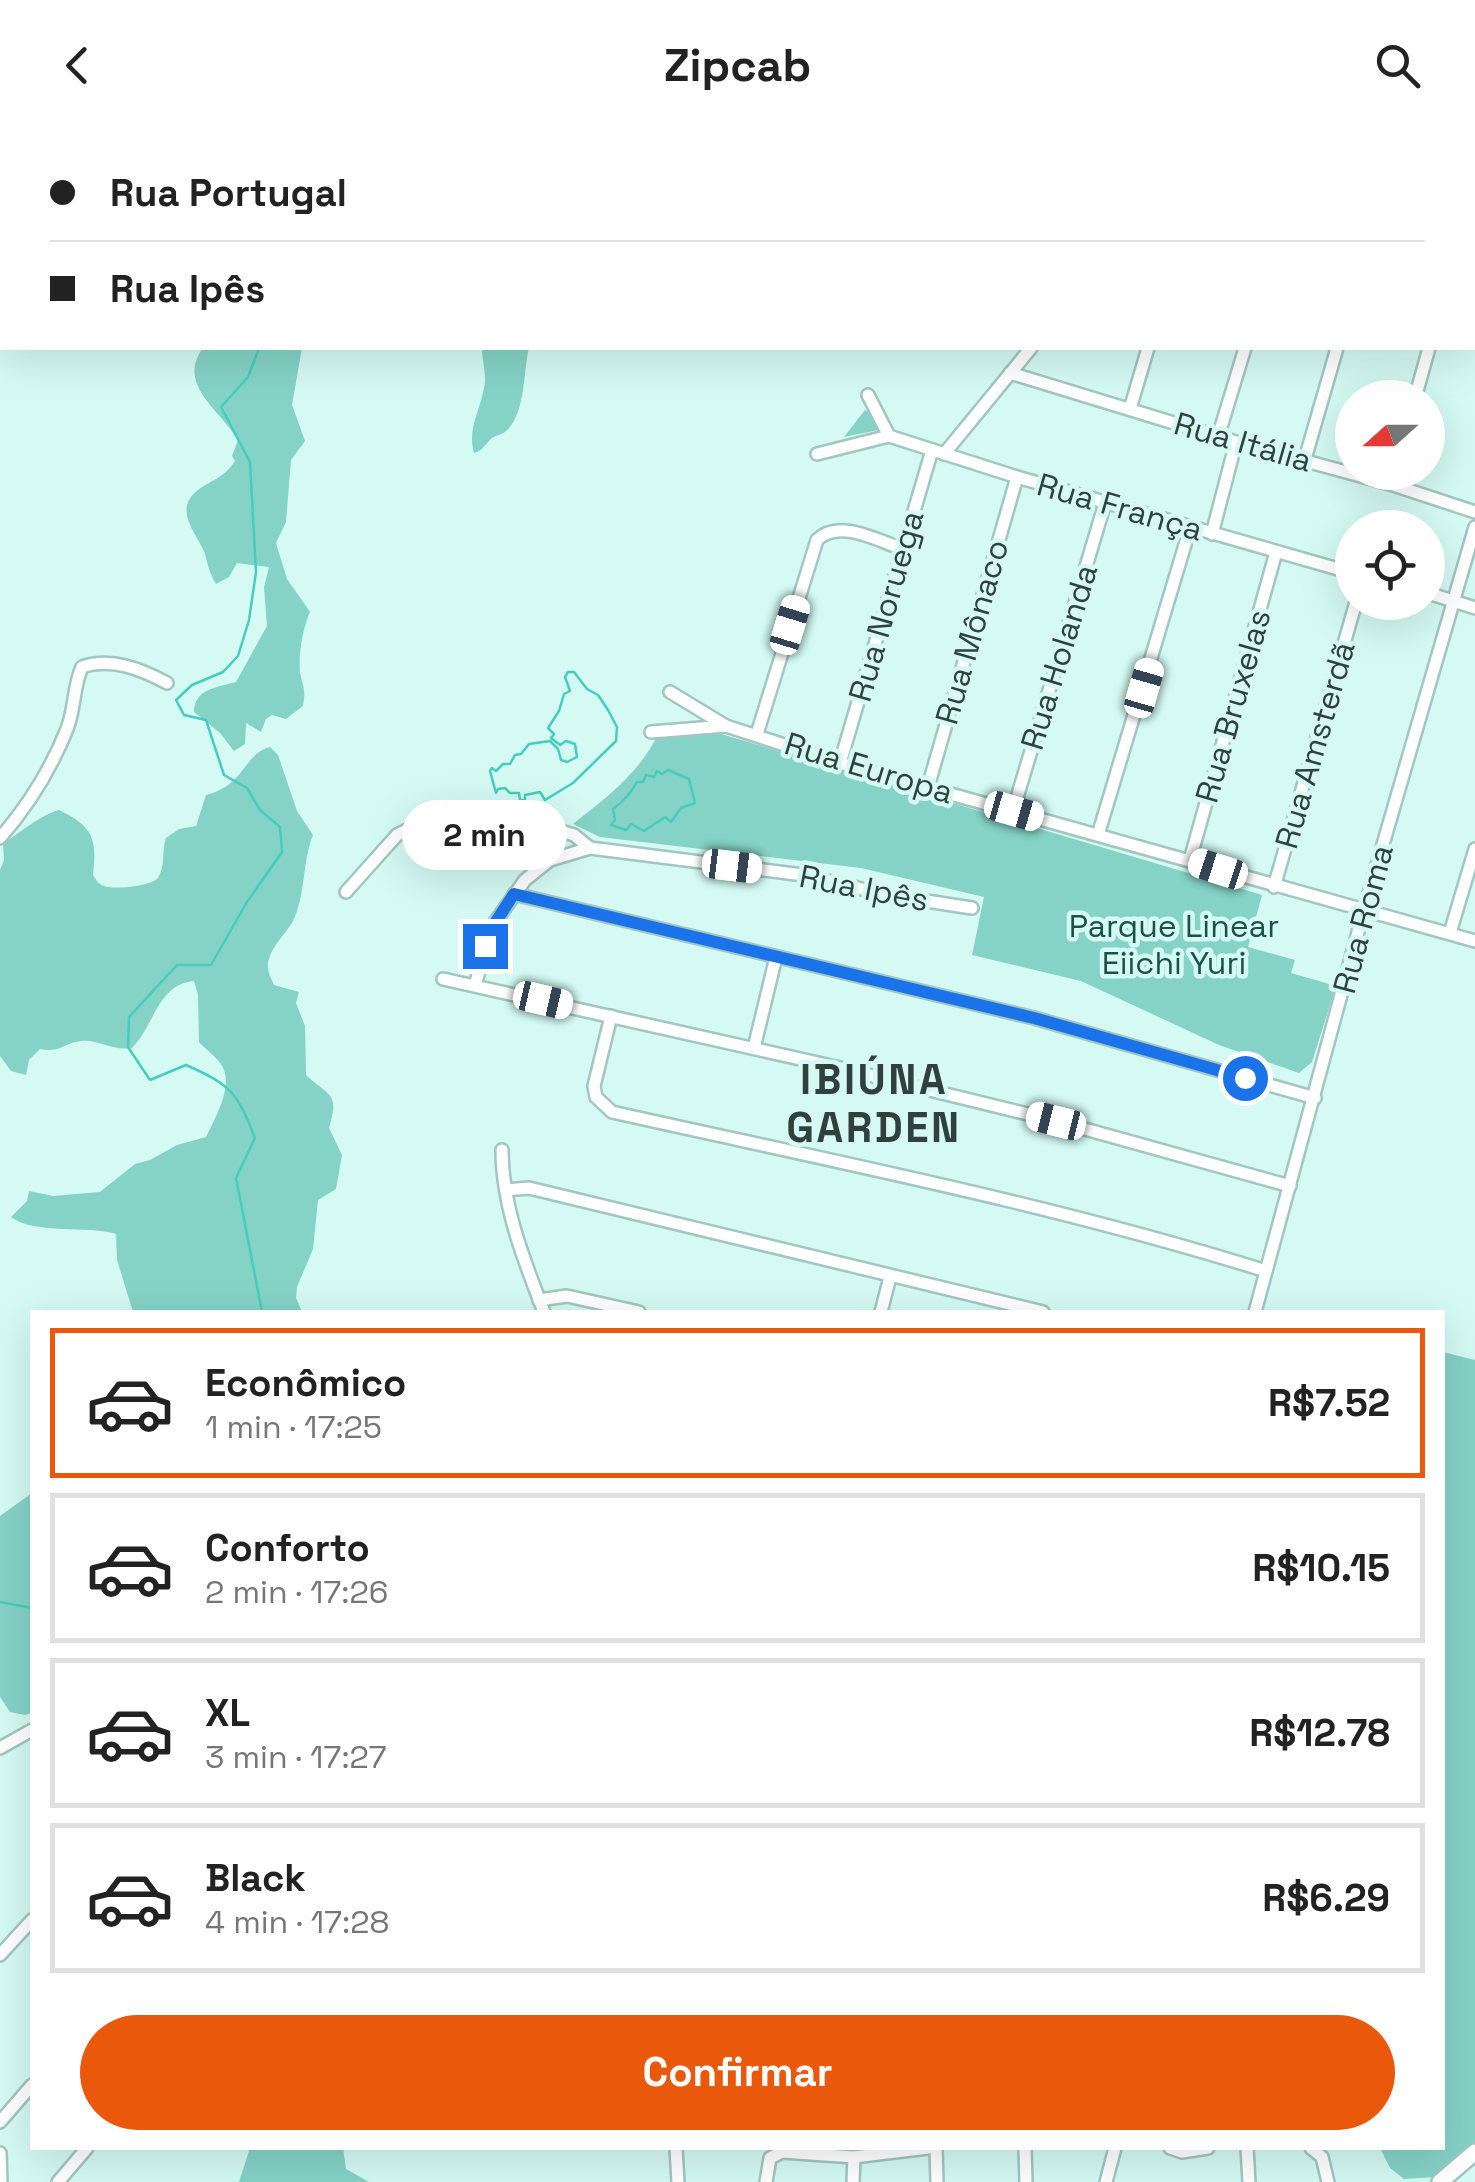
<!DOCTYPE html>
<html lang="pt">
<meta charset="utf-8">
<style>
body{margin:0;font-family:"Space Grotesk",sans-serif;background:#f2f2f2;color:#222;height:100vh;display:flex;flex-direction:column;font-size:38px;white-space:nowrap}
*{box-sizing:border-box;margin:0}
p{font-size:32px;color:#767676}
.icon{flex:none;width:55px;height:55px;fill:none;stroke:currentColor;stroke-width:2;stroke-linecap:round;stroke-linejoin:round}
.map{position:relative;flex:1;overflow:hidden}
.panel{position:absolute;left:30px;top:1180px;width:1415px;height:840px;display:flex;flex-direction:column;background:#fff;border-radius:0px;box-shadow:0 10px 40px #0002}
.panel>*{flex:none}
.top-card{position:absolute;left:0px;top:0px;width:1475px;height:220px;box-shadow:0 10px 40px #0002;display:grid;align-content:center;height:220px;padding:0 50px;background:#fff}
.needle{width:65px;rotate:249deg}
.fabs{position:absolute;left:1335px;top:250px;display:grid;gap:20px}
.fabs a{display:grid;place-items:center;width:110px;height:110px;border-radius:50%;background:#fff;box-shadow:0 10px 40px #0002;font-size:50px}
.end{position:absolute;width:45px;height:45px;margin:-22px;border:12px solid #1a73e8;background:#fff;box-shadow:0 0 0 5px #fff}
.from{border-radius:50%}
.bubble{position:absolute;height:70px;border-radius:35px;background:#fff;box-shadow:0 10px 40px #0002;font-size:32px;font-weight:600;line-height:70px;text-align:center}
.car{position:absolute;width:30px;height:60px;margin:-30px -15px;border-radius:12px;box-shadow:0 0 8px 2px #0007;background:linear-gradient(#fff 24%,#345 0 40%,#fff 0 76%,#345 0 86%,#fff 0)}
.top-card b{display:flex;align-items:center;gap:35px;height:95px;font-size:38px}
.top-card b+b{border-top:2px solid #e0e0e0}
.top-card i{width:25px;height:25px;background:#222}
ul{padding:18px 0 0;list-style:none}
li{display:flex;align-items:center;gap:30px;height:150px;margin:0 20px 15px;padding:0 30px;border:5px solid #e0e0e0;border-radius:0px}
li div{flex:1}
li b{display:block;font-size:38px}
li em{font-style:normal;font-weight:600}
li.on{border-color:#ea580c}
li>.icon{width:90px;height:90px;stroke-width:1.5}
.cta{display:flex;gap:20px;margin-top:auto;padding:20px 50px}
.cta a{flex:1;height:115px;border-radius:60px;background:#ea580c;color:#fff;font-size:40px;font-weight:600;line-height:115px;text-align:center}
header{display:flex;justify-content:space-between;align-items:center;height:130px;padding:0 50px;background:#fff;font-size:45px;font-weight:600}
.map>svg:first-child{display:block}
.green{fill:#85d2c6}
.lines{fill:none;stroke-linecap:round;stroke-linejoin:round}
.stream{stroke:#45cebd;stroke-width:2.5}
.street-casing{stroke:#a2c6c0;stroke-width:16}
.secondary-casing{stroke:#a2c6c0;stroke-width:20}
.street{stroke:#fff;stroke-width:11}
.secondary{stroke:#fff;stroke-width:15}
.route{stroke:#1a73e8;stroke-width:12}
.labels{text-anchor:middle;stroke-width:9;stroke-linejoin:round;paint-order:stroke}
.street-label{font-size:32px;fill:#31403d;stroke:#d4faf3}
.park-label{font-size:32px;fill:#19524b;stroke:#d4faf3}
.district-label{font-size:42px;font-weight:bold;letter-spacing:2.5px;fill:#31403d;stroke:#d4faf3}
</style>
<header><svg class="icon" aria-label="back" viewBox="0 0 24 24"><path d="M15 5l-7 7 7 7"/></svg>Zipcab<svg class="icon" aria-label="search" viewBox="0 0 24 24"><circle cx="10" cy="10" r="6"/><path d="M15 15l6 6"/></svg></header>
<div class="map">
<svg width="1475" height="2052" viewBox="0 0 1475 2052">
<rect width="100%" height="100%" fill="#d4faf3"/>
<g class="green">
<path d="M350,0H618L620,2H367Z"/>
<path d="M203,218H302L292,275L305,311L291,330L286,392L276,413L287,449L310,482C303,497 298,525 300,542C303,558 306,558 303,576L286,589L272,585L266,589L261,602L246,593L245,614L234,621L220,603L194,582C194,559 218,557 236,552L267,496L264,457L269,437L237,433L229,447L216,454C210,444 208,436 205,424C197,403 172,380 198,360C213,349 224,348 235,331L232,326L238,310C220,279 176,255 203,218Z"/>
<path d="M482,218H529C523,241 526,284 506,301C502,305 496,305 492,308C484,315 484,320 474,323C467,299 480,281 484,258C487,247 482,230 482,218Z"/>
<path d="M865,280L871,284L879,300L844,307Z"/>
<path d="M721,604L1262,765L1248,817L1295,830L1291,843L1336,856L1312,932L1299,943L1219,915L1081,851L972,825L984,767L861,738L600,707L573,694C606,668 637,645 656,608Z"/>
<path d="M270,617L278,625L297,681L313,705C302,732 306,764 293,791C285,805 272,815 268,832C267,841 270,846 274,855L299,862L296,873L305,896L306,945C329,967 340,961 329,998L342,1025L336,1059L318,1070L313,1119L297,1157L296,1168L302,1182H133L117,1130L116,1104C89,1095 34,1105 11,1087L27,1071L29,1061L53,1066L100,1062L135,1034L150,1030L177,1015L206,1007C215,988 234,956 222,936C218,928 206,920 199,912L198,865L194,851C158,854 155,894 132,918C111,921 98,909 81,911C63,913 62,923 40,919L29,930L26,945L11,941L0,926V740L4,730L3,714C17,704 44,683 59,680C94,697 97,709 93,745C97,751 97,753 104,756C114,760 152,756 158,748C166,735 161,722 166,708L179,699L196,696L206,665C246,655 243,624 270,617Z"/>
<path d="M1443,1222L1475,1230V2015L1435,2047L1404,2049L1390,2038L1380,2018H1442Z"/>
<path d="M32,1363V1583L25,1585L10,1582L0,1567V1386Z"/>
<path d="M250,2018H343L346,2039L369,2052H239Z"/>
</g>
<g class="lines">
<g class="stream">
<path d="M758,0L759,2"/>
<path d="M251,2L252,0"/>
<path d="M726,2L733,0"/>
<path d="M259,218L248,247L221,277L250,332L256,442L249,490L238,526L223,542L192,555L176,570L184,585L206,590L224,645L247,658L260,680L280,697L282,722L247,772L211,835H177L129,887L128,917L150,950L186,935C231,955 237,962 255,1008L236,1048L262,1182"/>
<path d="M568,542H574L587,559L598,565L608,580L617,597L616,611L573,653L545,670L540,662L525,665V670H520L519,663H510L505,658L498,659L496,663L490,641L492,638L496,641L503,634H510L515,625L521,624L529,614L550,611L558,619L561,630L567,632L577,627L575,614L566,611L560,615L551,608L554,604L548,598L559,581L564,564L570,561L565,547Z"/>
<path d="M668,640L689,649L695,673L681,678L671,692L665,687L644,701L631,694L626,700L611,695L615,690L613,679C623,672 632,661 637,652H643L646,645L654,647L657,641L662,644Z"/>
<path d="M0,1472L32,1478"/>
</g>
<g class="street-casing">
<g id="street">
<path d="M1195,0L1196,2"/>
<path d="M1472,62H1475"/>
<path d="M1010,243L1236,312L1390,354L1475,382"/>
<path d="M868,265L889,306"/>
<path d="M1415,268L1429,218"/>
<path d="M1130,279L1148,218"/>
<path d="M1218,307L1245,218"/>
<path d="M817,324L889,306L1017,347L1352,443"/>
<path d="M944,324L1031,218"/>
<path d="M1305,329L1337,218"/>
<path d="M1212,404L1236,312"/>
<path d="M1428,463L1475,478"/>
<path d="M670,562L726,596L840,633L1475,811"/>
<path d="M651,602L726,596"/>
<path d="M757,604L817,410C839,388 878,411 903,419"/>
<path d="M840,633L932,320"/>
<path d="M928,657L1017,347"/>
<path d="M1013,681L1105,373"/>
<path d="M547,697L574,705L590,718"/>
<path d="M1098,705L1190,398"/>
<path d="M0,708C28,676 51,639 67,599C75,579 73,557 82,537C111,527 141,539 167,553"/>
<path d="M1190,730L1276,422"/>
<path d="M1274,757L1356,472"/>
<path d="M346,762L397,705L425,691L480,683L494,685L529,709"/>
<path d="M514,764L1034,888L1315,968"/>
<path d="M1450,803L1475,719"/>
<path d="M443,849L836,937L1056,991L1290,1056"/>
<path d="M475,855L493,795L525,750L550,730L590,718L803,745L887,765L972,778"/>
<path d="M611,886L594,956L596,967L612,982C831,1031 1052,1074 1266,1141"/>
<path d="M754,918L776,827"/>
<path d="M502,1020C502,1075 524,1131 544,1182"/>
<path d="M506,1060L529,1058L1043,1182"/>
<path d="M539,1170L567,1166L639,1182"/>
<path d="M881,1182L890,1147"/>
<path d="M1255,1182L1364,780L1475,397"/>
<path d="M0,1618L32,1600"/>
<path d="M0,1825L32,1790"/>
<path d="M0,1992L32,1955"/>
<path d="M676,2018L678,2052"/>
<path d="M936,2018L937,2052"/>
<path d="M1025,2018L1026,2052"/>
<path d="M1170,2018L1182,2022L1208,2018"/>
<path d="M1247,2018L1249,2052"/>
<path d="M1311,2018L1322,2027L1328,2052"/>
<path d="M0,2023L1,2052"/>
<path d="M58,2052L87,2018"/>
<path d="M766,2052L770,2028L782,2022L854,2027L928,2018"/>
<path d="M853,2052L854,2027"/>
<path d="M1106,2052L1115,2018"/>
</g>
</g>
<g class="secondary-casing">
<path id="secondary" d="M1440,2052L1475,2022"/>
</g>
<use href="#street" class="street"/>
<use href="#secondary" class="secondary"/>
</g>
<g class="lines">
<path class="route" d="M485,816L493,796L514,764L1034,888L1245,948"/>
</g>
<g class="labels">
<g class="street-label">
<text transform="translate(1243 312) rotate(16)" y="11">Rua Itália</text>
<text transform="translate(1120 377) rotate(16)" y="11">Rua França</text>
<text transform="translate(886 476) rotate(-74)" y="11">Rua Noruega</text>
<text transform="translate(972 502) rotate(-74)" y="11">Rua Mônaco</text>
<text transform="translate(1059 527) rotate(-73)" y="11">Rua Holanda</text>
<text transform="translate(1233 576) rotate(-74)" y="11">Rua Bruxelas</text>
<text transform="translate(1315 615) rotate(-74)" y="11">Rua Amsterdã</text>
<text transform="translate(869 638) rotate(17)" y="11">Rua Europa</text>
<text transform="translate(864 758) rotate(11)" y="11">Rua Ipês</text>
<text transform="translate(1363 789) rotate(-75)" y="11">Rua Roma</text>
</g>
<g class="park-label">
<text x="1174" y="807">Parque Linear<tspan x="1174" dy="37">Eiichi Yuri</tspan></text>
</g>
<g class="district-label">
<text x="874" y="964">IBIÚNA<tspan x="874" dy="48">GARDEN</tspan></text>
</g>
</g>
</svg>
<div class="fabs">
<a><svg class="needle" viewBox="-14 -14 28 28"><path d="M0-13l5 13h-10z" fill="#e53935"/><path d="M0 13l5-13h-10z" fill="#767676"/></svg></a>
<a><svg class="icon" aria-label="locate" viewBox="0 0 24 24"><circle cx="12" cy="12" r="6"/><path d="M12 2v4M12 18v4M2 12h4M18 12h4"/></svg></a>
</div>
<i class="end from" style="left:1245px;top:948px"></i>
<i class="end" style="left:485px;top:816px"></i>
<div class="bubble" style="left:402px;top:670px;width:165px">2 min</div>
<i class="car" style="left:790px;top:495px;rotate:17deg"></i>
<i class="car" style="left:1144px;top:558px;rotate:16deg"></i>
<i class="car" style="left:1014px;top:681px;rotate:106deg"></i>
<i class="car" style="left:732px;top:736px;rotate:97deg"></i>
<i class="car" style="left:1218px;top:739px;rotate:288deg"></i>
<i class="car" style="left:543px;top:870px;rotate:103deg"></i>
<i class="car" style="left:1056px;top:991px;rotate:284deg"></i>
<div class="top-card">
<b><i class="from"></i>Rua Portugal</b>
<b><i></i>Rua Ipês</b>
</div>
<section class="panel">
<ul>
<li class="on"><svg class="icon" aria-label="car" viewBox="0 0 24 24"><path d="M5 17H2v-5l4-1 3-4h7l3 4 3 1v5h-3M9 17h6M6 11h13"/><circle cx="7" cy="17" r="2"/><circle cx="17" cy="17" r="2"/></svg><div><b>Econômico</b><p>1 min · 17:25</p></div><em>R$7.52</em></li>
<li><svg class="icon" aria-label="car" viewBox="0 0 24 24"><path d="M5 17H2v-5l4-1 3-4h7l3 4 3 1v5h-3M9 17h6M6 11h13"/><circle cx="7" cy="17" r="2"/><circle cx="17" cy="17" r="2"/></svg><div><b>Conforto</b><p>2 min · 17:26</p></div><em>R$10.15</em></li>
<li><svg class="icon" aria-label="car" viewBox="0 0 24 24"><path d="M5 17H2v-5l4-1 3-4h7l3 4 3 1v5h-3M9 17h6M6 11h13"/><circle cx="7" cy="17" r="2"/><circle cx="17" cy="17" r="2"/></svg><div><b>XL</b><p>3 min · 17:27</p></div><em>R$12.78</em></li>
<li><svg class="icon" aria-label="car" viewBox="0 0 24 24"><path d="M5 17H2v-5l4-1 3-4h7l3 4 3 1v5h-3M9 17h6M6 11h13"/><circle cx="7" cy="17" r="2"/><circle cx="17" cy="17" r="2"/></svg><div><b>Black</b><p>4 min · 17:28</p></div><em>R$6.29</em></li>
</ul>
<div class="cta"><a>Confirmar</a></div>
</section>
</div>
